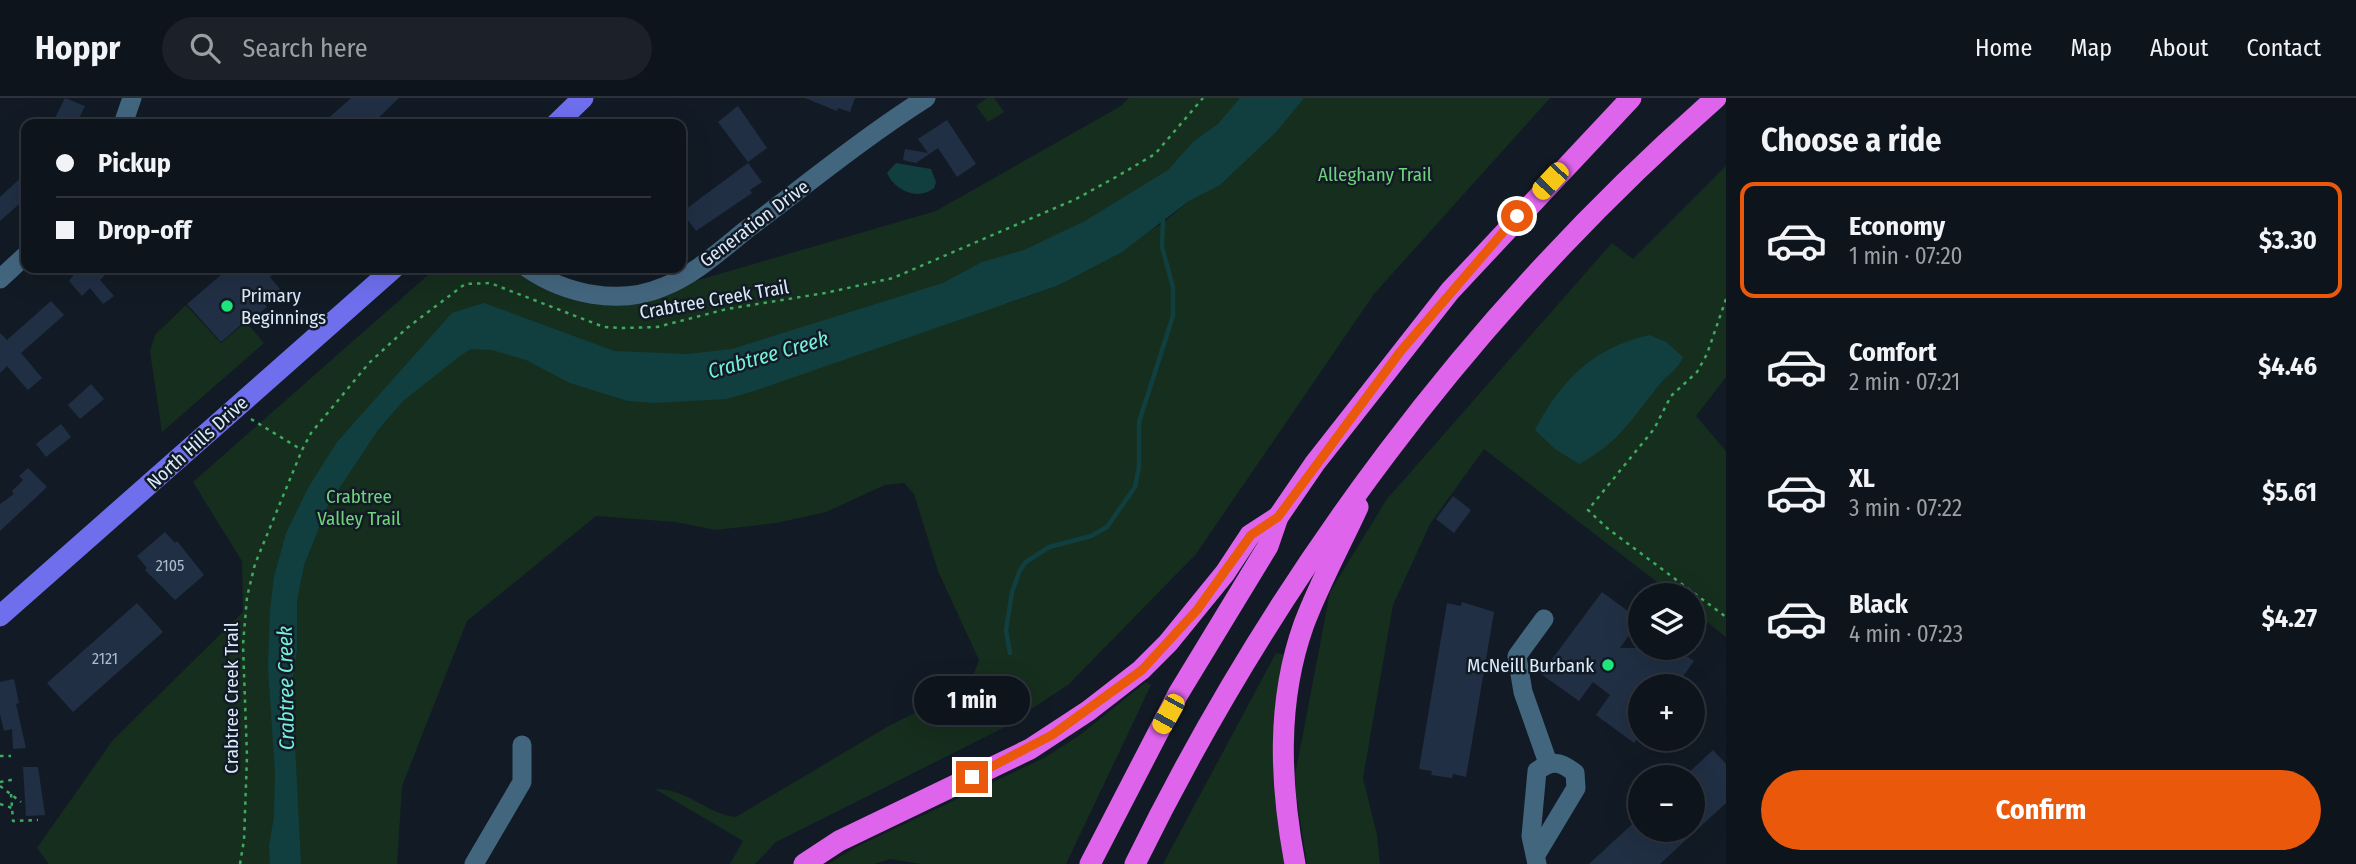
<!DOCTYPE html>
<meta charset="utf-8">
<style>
body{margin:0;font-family:"Fira Sans Condensed",sans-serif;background:#1c2129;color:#f1f3f6;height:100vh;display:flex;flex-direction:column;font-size:26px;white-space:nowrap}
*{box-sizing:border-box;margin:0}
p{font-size:23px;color:#9b9ea3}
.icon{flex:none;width:38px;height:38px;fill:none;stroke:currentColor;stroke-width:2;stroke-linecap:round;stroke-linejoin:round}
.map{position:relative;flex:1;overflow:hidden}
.sheet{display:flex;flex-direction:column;background:#0e141c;width:630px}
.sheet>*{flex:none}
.guide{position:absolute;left:21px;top:21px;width:665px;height:154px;border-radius:14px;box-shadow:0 7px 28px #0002,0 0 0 2px #2e333b;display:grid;align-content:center;height:154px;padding:0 35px;background:#0e141c}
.controls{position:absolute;left:1628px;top:485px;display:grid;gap:14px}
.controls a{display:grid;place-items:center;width:77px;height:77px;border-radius:50%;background:#0e141c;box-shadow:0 7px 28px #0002,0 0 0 2px #2e333b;font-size:35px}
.end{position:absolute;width:32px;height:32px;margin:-16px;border:9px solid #ea580c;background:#fff;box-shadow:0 0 0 4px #fff}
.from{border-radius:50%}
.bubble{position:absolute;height:49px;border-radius:24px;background:#0e141c;box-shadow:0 7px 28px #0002,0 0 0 2px #2e333b;font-size:23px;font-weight:700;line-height:49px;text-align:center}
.car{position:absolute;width:21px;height:42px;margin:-21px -10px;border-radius:9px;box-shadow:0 0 5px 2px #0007;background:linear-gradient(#f5c518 24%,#345 0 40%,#f5c518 0 76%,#345 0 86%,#f5c518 0)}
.guide b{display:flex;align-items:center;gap:24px;height:66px;font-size:26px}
.guide b+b{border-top:2px solid #2e333b}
.guide i{width:18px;height:18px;background:#f1f3f6}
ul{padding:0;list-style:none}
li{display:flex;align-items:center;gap:21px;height:116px;margin:0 14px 10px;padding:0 21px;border:4px solid transparent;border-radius:14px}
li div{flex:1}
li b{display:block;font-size:26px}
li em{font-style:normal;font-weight:700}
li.active{border-color:#ea580c}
li>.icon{width:63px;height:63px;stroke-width:1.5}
h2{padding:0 35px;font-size:32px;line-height:84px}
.cta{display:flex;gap:14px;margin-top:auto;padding:14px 35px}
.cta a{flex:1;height:80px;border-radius:42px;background:#ea580c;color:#fff;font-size:28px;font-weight:700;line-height:80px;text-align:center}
header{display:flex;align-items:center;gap:42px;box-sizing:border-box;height:98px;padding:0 35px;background:#0e141c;border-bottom:2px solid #2e333b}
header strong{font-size:33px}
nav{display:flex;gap:38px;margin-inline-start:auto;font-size:24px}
.search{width:490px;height:63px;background:#1c2129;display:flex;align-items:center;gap:18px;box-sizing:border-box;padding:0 24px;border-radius:38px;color:#9b9ea3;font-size:26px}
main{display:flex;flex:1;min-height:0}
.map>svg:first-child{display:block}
.green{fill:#162e1e;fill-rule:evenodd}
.water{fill:#113f40}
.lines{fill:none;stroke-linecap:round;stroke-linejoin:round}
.stream{stroke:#113f40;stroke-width:4.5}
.building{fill:#212f44}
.path{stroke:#3eab61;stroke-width:2.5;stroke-dasharray:3.5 5;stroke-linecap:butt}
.minor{stroke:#43667f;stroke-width:19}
.major{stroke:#6f6fee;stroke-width:21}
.highway{stroke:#de64ec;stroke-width:21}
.route{stroke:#ea580c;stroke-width:9}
.poi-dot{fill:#1ee47c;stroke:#121b25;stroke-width:2.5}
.labels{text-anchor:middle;stroke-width:5;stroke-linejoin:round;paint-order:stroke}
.number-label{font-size:16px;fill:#acbccd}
.park-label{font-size:19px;fill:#6fd37b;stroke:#121b25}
.street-label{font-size:19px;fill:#dbebfb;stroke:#121b25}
.poi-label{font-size:19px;fill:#dbebfb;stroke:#121b25;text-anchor:start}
.water-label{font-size:21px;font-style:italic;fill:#75eedb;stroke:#121b25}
</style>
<header>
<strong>Hoppr</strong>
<div class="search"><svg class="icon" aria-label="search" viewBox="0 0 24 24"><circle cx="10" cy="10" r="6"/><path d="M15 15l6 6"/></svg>Search here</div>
<nav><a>Home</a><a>Map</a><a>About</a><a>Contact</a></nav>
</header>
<main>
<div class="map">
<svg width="1726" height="766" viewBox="0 0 1726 766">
<rect width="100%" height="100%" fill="#121b25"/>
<g class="green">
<path d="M987,0H994L1004,14L988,24L976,8Z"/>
<path d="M1129,0H1550L1374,196L1196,456L1069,586L1003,630L776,744L755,766H730L743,743L655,691C689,691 706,716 736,719L887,629L960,592L972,581L979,562L938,473L914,396L904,385L885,387L826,414L776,425L715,432L676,424L596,418L467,523L402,688L397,766H49L37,750L113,642L243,514L242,463L193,384L436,170H532L623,204L936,113L1121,8ZM1235,27L1256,52L1219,87L1189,103L1163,125L1057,188L1006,206L1005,183L1197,70Z"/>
<path d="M1726,68V279L1696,318L1726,353V539L1692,512V497H1674L1484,351L1430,426L1393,507L1363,680L1377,737L1380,766H1307L1294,683L1330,494L1387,401L1612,145L1633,161Z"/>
<path d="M186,207L221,245L246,224L264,245L162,334L150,253L155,237Z"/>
<path d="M1276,555L1286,557L1289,766H1163Z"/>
<path d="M1146,584L1151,587L1066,766H922L890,761L874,766H828L856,749L1044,660L1080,637Z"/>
</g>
<g class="water">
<path d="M1240,0H1304L1277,33L1220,87L1189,103L1122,154L1057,188L754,293L726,301L655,305L628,303L570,285L526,262L492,252L471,251L460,258L403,303L378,332L328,407L304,467L297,503V551L292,586L301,766H270L269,747L274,719L275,674L268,570L270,512L274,479L286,435L308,390L337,344L452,215L484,205L614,253L687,256L732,251L943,185L982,164L1024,152L1085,123L1168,72L1194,43L1218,26Z"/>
<path d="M896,65L931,71L936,84L934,90C918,103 895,93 887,75Z"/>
<path d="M1649,237L1666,244L1683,259C1678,272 1667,276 1659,287C1630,322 1621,343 1579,366L1555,351L1535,332C1562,281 1592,251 1649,237Z"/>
</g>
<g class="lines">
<path class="stream" d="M1010,555L1006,532L1012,494L1020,472L1026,464L1049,449L1091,438L1107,429L1135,389L1139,369V324L1173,218V189L1162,149L1163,120"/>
</g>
<g class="building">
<path d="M65,0L85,8L76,26H52Z"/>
<path d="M351,0H399L372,26H322Z"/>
<path d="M805,0H855L850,14L838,10L837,13Z"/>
<path d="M738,8L767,50L748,64L718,24Z"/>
<path d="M947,22L976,66L957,79L938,50L916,65L903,62L905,51L928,55L918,41Z"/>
<path d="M748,65L762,84L750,92L752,95L696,133L682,114Z"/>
<path d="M26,75V100L0,123V99Z"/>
<path d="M79,170H98L105,177L100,182L114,198L103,206L90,190L82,198L69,183Z"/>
<path d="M229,170H281L270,179L280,191L264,205L267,209L253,221L251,218L221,244L187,206Z"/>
<path d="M51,203L64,217L21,255L42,280L28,292L7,268L0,275V235L7,242Z"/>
<path d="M91,286L104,301L80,321L68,307Z"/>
<path d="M61,326L71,339L46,359L36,346Z"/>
<path d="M28,370L47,389L0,433V406L14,396L12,393L23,382L19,378Z"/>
<path d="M1453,398L1471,412L1454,435L1436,421Z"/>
<path d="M165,434L175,445L177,443L204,477L175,502L145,472L147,470L137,458Z"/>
<path d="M1602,494L1640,522L1620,550H1675L1694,563L1676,588H1640V637L1634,645L1596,617L1610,597L1593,584L1579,603L1541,576Z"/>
<path d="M1462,504L1494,514L1466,679L1453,676L1452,680L1431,677L1432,673L1419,671L1447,505L1461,508Z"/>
<path d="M137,505L163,534L73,614L47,585Z"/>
<path d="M14,581L19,605L16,606L26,650L13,651L12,631L4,633L0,616V584Z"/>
<path d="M1713,652L1726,666V705L1660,766H1589L1640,719V732H1692V679H1684Z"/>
<path d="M23,669H38L45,717L26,718Z"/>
</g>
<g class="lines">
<g class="path">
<path d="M1726,201L1707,256L1697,274L1671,298L1654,331L1588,412L1607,430L1726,519"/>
<path d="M251,321L302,352"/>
<path d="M0,658H11"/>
<path d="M0,684L16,681"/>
<path d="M0,688L21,704"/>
<path d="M11,696L13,723L38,722"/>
<path d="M0,706L12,710"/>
<path d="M240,766L244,742L247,658L243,547L247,499L255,466L302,352L311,335L369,265L407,230L465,186L490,185L604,229L624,230L657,229L727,211L825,195L893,180L1076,101L1116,79L1155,56L1203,0"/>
</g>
<g class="minor">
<path d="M123,26L132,0"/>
<path d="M527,170C565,196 619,208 663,189C694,177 721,152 746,132C806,87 863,40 926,0"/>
<path d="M0,181L26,157"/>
<path d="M1544,521L1517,558L1523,594L1548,665"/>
<path d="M474,766L522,684V647"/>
<path d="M1537,766L1531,738L1537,673C1552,662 1560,663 1575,675L1576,690L1537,755"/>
</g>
<g class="major">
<path d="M556,26L583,0"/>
<path d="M0,518L394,170"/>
</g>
<g class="highway">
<path d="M804,766L839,743L1030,651L1088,613L1141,572L1168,545L1225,475L1250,437L1278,419"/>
<path d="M1090,766L1178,596L1268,448L1278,419L1315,365L1450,193L1631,0"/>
<path d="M1135,766C1277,476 1473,213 1716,0"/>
<path d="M1295,766C1280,686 1276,604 1304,526C1319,486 1340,448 1358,409"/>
</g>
</g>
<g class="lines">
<path class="route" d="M972,679L1052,637L1142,572L1197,512L1251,437L1278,419L1400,254L1517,118"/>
</g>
<g class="poi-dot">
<circle cx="227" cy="208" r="7"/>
<circle cx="1608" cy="567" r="7"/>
</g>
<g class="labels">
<g class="number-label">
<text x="170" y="473">2105</text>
<text x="105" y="566">2121</text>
</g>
<g class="park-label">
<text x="1375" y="83">Alleghany Trail</text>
<text x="359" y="405">Crabtree<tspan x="359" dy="22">Valley Trail</tspan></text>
</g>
<g class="street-label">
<text transform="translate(754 125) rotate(-37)" y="7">Generation Drive</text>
<text transform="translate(714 201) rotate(-10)" y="7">Crabtree Creek Trail</text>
<text transform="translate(197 344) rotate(-42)" y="7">North Hills Drive</text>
<text transform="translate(231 600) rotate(-90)" y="7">Crabtree Creek Trail</text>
</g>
<g class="poi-label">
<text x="241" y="204">Primary<tspan x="241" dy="22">Beginnings</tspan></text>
<text x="1594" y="574" text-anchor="end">McNeill Burbank</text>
</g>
<g class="water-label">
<text transform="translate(768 257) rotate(-16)" y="7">Crabtree Creek</text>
<text transform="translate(286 590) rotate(-91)" y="7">Crabtree Creek</text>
</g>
</g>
</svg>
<div class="controls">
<a><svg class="icon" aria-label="layers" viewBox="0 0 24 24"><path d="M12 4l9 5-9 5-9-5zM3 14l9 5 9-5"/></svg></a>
<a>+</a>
<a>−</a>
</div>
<i class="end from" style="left:1517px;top:118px"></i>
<i class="end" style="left:972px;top:679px"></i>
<div class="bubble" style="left:914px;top:578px;width:116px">1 min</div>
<i class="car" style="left:1550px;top:83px;rotate:223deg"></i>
<i class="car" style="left:1168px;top:616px;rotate:209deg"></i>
<div class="guide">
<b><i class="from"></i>Pickup</b>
<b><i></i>Drop-off</b>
</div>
</div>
<section class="sheet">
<h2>Choose a ride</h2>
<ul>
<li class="active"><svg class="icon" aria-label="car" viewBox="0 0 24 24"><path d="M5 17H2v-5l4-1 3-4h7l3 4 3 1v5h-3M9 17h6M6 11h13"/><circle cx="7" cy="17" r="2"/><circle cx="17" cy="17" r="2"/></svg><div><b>Economy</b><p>1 min · 07:20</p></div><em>$3.30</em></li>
<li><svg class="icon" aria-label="car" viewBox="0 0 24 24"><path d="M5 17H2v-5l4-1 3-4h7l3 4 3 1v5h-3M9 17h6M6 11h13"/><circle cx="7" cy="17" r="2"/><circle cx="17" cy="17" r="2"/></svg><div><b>Comfort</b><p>2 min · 07:21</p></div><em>$4.46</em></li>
<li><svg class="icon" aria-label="car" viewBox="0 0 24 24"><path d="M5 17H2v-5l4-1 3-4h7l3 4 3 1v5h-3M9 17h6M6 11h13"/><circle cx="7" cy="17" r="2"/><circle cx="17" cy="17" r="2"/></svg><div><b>XL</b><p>3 min · 07:22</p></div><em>$5.61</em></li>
<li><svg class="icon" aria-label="car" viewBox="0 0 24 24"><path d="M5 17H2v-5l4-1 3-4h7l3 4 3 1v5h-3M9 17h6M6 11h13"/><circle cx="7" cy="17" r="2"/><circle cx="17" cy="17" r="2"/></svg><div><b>Black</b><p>4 min · 07:23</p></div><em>$4.27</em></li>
</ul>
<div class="cta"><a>Confirm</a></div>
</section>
</main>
